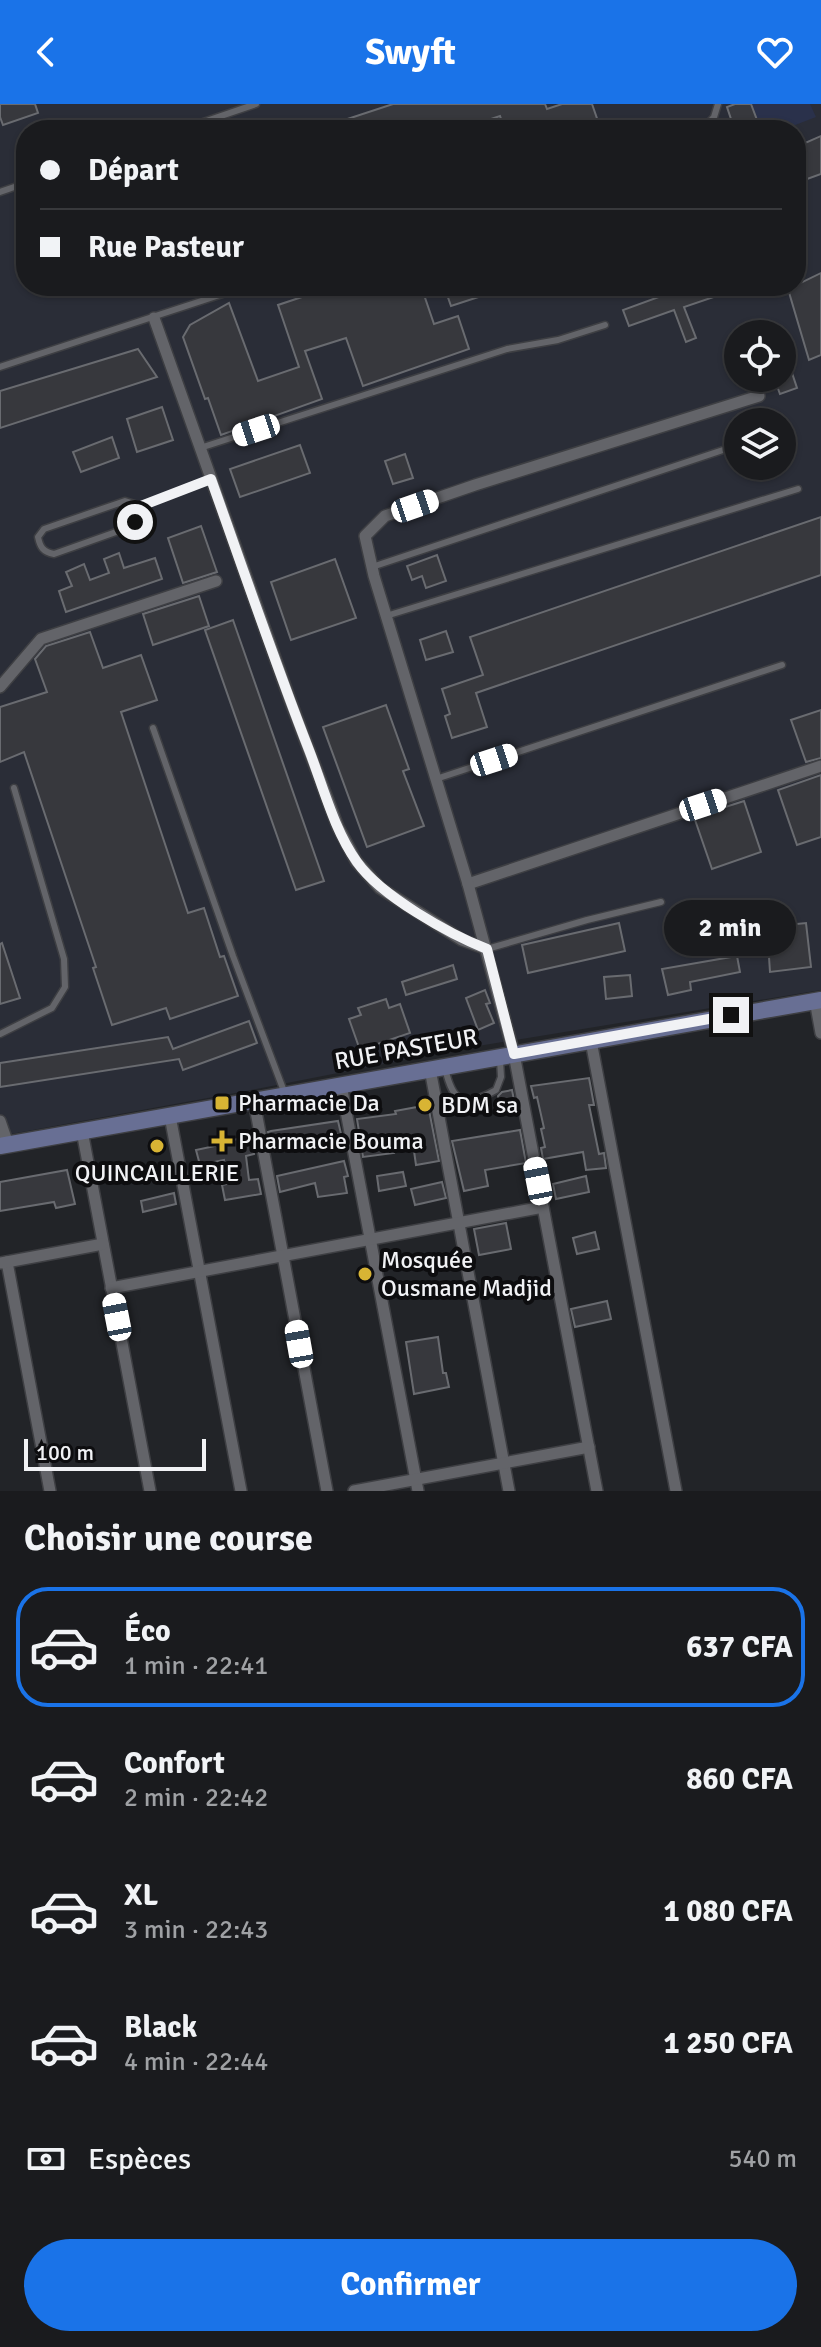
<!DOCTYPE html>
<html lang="fr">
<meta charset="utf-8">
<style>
body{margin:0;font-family:Signika,sans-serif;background:#232427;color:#f1f3f6;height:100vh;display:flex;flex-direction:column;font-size:30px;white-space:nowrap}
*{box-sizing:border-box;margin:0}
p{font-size:26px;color:#9fa1a4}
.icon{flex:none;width:44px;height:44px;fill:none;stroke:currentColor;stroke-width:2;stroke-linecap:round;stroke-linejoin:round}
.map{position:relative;height:1387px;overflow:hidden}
.sheet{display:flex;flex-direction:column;background:#1a1b1e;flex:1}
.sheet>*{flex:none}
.hud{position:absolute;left:16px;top:16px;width:790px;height:176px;border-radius:32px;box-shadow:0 2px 6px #0004,0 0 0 2px #38393c;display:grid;align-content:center;height:176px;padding:0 24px;background:#1a1b1e}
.buttons{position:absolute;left:724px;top:216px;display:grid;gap:16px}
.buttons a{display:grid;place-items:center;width:72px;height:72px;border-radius:50%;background:#1a1b1e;box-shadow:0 2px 6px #0004,0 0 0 2px #38393c;font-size:40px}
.scale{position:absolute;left:24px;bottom:20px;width:182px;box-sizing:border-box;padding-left:8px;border:4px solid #f1f2f5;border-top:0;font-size:22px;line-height:28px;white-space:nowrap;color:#f1f2f5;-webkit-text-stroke:6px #0d0d0f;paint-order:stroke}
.end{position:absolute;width:36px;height:36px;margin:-18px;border:10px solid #f1f2f5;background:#111;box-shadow:0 0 0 4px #111}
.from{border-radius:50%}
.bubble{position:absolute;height:56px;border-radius:28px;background:#1a1b1e;box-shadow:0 2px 6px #0004,0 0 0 2px #38393c;font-size:26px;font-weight:800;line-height:56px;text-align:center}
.car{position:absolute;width:24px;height:48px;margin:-24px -12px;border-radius:10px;box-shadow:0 0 6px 2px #0007;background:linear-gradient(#fff 24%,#345 0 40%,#fff 0 76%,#345 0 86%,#fff 0)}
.hud b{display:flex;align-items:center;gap:28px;height:76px;font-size:30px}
.hud b+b{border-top:2px solid #38393c}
.hud i{width:20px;height:20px;background:#f1f3f6}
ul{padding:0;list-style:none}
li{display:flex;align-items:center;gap:24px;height:120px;margin:0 16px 12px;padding:0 8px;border:4px solid transparent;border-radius:32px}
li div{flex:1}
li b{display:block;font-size:30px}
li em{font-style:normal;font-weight:800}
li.current{border-color:#1a73e8}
li>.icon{width:72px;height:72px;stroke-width:1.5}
h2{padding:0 24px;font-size:36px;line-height:96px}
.pay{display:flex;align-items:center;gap:20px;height:88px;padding:0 24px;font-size:30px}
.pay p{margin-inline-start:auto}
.action{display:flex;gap:16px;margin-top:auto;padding:16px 24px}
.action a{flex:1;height:92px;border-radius:48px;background:#1a73e8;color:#fff;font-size:32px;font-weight:800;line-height:92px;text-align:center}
header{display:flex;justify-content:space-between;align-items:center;height:104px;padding:0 24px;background:#1a73e8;color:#fff;font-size:36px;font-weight:800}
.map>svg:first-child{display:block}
.built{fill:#2a2d37;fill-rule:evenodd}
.green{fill:#2a314b}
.building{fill:#37383d;stroke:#696b70;stroke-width:2}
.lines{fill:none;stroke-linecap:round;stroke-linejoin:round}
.service-casing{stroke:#3e3f43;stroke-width:9}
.minor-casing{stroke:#3e3f43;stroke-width:14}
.secondary-casing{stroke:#3e3f43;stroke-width:19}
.service{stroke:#636469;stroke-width:6}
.minor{stroke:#636469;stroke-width:11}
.secondary{stroke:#686f94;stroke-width:16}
.route{stroke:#f1f2f5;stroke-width:10}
.poi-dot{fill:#d8b434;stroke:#0d0d0f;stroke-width:3}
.labels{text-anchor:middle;stroke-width:8;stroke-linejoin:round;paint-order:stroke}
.street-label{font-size:24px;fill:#f1f2f5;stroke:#0d0d0f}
.poi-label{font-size:24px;fill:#f1f2f5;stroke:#0d0d0f;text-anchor:start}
</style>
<header><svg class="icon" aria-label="back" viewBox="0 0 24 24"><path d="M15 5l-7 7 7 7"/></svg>Swyft<svg class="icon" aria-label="heart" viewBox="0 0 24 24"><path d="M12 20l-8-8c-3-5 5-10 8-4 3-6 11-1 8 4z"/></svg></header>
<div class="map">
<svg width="821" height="1387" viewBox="0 0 821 1387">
<rect width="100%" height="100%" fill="#222428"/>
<path class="built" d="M0,0H821V886L460,945L246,987L0,1032ZM26,26H796V182H26ZM738,230H782V274H738ZM738,318H782V362H738Z"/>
<path class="green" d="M752,0H810L816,13L782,26H735L758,16Z"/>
<g class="building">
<path d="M0,0H35L38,9L3,21L0,13Z"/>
<path d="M393,0H545L547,5L562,0H592L601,26H505L500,12L458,26H320V24Z"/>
<path d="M735,0H751L757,16L734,24L727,3Z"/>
<path d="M821,32V70L796,79V43Z"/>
<path d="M821,169V251L809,256L788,185Z"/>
<path d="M335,182H421L434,220L458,212L469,245L363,282L346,234L305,247L322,295L221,331L208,294L205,295L183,233L190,221L229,199L258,277L299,263L278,201Z"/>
<path d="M444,182H506V184L451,202Z"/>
<path d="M679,182L740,184L684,203L696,234L686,238L674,206L629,222L623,206L667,190L665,187Z"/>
<path d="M138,245L157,273L0,324V287Z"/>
<path d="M782,245H784L797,284L780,290L774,274H782Z"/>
<path d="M162,303L173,336L137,348L127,315Z"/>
<path d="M112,333L119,354L81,368L73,348Z"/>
<path d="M300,341L310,369L240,393L230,365Z"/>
<path d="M405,350L413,374L393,380L385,357Z"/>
<path d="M821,413V471L476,589L487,623L452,634L445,612L450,610L442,585L483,571L470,533Z"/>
<path d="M201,422L217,468L183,479L168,434Z"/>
<path d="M119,449L124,464L155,454L162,475L66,508L59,487L72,482L66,468L84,460L90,476L109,469L104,455Z"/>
<path d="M437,451L446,477L426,484L422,472L412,476L407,462Z"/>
<path d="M335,455L356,514L291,536L271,478Z"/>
<path d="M199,492L209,522L153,541L143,510Z"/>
<path d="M233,516L324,777L296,786L205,526Z"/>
<path d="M446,527L453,548L426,556L420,536Z"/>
<path d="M90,528L103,564L141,551L157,596L121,608L188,809L204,804L220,853L224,852L238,892L170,915L166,904L112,921L93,864L96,863L24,648L0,658V603L47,588L35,555L46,542Z"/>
<path d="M386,601L409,665L403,667L424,722L367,743L323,623Z"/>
<path d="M821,606V654L806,658L791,616Z"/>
<path d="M821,671V733L797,741L778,686Z"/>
<path d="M744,697L761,748L712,765L694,713Z"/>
<path d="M720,805L723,823L684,830L681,812Z"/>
<path d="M619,819L625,847L528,869L522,841Z"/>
<path d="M806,819L811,863L770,868L767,823Z"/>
<path d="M2,839L20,894L0,900V840Z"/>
<path d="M737,852L740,868L690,878L691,886L668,891L662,865Z"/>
<path d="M453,861L457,875L406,891L402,878Z"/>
<path d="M630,871L632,892L606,895L604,873Z"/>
<path d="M485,886L490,899L486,900L494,919L478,926L466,894Z"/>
<path d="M386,895L389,904L400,900L410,929L360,946L349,915L361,911L358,904Z"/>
<path d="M249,917L257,939L183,966L179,955L0,983V959L168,933L173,945Z"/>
<path d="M589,974L594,1001H589L599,1050L604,1049L606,1064L586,1066L583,1048L543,1055L541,1044L545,1043L541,1025L544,1024L537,993L534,994L531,982Z"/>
<path d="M512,986L516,1006L502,1010L498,992L502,988Z"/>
<path d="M428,1001L439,1057L416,1061L413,1040L393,1044L394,1049L363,1053L357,1015L396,1010L395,1007Z"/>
<path d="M338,1017L341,1030L314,1035V1033L270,1039L268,1028L271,1027Z"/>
<path d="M520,1026L526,1059L485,1066L488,1082L464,1087L452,1037Z"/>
<path d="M251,1032L254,1050L246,1052L249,1076L258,1075L261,1090L225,1096L222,1081L227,1080L224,1056L200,1061L196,1046L215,1042V1040Z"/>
<path d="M344,1057L348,1072L344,1073L347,1089L318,1093L315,1079L280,1088L277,1072Z"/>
<path d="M67,1066L75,1100L56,1104L54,1098L0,1107V1078Z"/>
<path d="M403,1068L406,1082L379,1087L377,1072Z"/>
<path d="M586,1072L589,1088L556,1095L553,1080Z"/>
<path d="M442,1078L446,1094L415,1101L411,1085Z"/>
<path d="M174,1089L176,1100L143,1108L141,1097Z"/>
<path d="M506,1119L511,1145L479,1151L474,1125Z"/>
<path d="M595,1128L599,1145L577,1150L573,1134Z"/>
<path d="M607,1197L611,1215L575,1223L571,1205Z"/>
<path d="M438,1233L443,1269H446L449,1283L414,1290L406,1238Z"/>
</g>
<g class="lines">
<g class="service-casing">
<g id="service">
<path d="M180,26L256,0"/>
<path d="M702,26L714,13L718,0"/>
<path d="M0,88L26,79"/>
<path d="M0,263L247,182"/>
<path d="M782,326L784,325"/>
<path d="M200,344L507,245L558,236L605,221"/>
<path d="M141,402L135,418L130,423L54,450C43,448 40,443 38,433L44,425L125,397L141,402L211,375"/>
<path d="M372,463L738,341"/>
<path d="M386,512L798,385"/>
<path d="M153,624L233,852L285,990"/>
<path d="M436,675L782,561"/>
<path d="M487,845L587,816L661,798"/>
<path d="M0,930L52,904L65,883L64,855L14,684"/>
<path d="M445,964C453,1000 464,1004 496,986L501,973L500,956"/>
</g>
</g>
<g class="minor-casing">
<g id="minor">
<path d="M154,214L290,596L338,723L356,757L380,784L462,836L487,845"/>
<path d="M0,583L41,535L216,477"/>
<path d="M468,780L821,662"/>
<path d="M815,896L821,929"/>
<path d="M591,937L676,1387"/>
<path d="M430,965L509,1387"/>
<path d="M341,981L418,1387"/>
<path d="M254,997L327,1387"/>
<path d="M170,1012L241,1387"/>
<path d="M0,1017L8,1040"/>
<path d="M82,1027L150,1387"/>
<path d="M7,1158L50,1387"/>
<path d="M1,1159L103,1140"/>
<path d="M111,1184L543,1103"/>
<path d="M354,1387L589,1343"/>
<path d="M597,1387L514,950L468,780L374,472L365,432L385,412L475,381L759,292"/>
</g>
</g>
<g class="secondary-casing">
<path id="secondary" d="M0,1042L821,896"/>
</g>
<use href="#service" class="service"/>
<use href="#minor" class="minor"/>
<use href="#secondary" class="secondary"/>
</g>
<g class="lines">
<path class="route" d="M135,418L141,402L211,375C243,465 274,556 309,646C323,682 334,726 357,758C381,792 449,830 487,845L514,950L731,911"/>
</g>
<g class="poi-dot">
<rect x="214" y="991" width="16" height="16" rx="4"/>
<circle cx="425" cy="1001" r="8"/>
<path d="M218 1025h8v8h8v8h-8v8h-8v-8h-8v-8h8z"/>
<circle cx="157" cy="1042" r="8"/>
<circle cx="365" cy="1170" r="8"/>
</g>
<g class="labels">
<g class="street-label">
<text transform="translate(406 945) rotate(-10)" y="8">RUE PASTEUR</text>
</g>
<g class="poi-label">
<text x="238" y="1007">Pharmacie Da</text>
<text x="441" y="1009">BDM sa</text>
<text x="238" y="1045">Pharmacie Bouma</text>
<text x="157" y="1077" text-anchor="middle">QUINCAILLERIE</text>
<text x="381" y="1164">Mosquée<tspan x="381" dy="28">Ousmane Madjid</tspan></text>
</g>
</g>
</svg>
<div class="buttons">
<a><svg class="icon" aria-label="locate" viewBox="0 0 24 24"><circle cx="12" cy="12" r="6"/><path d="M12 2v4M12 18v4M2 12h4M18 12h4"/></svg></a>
<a><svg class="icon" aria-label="layers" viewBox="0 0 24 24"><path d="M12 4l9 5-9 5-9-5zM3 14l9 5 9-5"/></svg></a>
</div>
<div class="scale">100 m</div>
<i class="end from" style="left:135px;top:418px"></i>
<i class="end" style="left:731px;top:911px"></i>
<div class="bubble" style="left:664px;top:796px;width:132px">2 min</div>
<i class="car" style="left:256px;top:326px;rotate:252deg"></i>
<i class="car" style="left:415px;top:402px;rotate:71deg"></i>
<i class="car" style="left:494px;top:656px;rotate:72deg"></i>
<i class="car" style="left:703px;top:701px;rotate:72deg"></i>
<i class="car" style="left:538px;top:1077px;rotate:349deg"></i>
<i class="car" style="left:117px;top:1213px;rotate:349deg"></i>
<i class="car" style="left:299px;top:1240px;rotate:350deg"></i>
<div class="hud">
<b><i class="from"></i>Départ</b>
<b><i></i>Rue Pasteur</b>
</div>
</div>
<section class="sheet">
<h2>Choisir une course</h2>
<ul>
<li class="current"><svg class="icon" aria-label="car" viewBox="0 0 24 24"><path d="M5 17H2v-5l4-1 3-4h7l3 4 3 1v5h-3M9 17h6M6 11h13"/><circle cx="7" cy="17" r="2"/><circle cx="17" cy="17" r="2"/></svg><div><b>Éco</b><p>1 min · 22:41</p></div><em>637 CFA</em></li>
<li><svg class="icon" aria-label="car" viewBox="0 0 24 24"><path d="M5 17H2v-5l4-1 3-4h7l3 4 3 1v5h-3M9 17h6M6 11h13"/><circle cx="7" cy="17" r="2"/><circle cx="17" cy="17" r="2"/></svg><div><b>Confort</b><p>2 min · 22:42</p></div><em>860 CFA</em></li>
<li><svg class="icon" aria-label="car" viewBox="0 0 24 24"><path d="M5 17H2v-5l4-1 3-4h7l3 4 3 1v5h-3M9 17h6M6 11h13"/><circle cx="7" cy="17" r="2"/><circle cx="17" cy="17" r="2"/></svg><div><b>XL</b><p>3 min · 22:43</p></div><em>1 080 CFA</em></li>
<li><svg class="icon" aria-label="car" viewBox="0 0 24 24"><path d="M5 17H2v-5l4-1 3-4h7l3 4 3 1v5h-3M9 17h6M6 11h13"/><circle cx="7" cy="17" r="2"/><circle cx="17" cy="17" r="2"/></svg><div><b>Black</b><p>4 min · 22:44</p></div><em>1 250 CFA</em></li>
</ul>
<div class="pay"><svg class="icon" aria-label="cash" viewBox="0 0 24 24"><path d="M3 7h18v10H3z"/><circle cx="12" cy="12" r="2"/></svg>Espèces<p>540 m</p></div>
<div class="action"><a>Confirmer</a></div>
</section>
